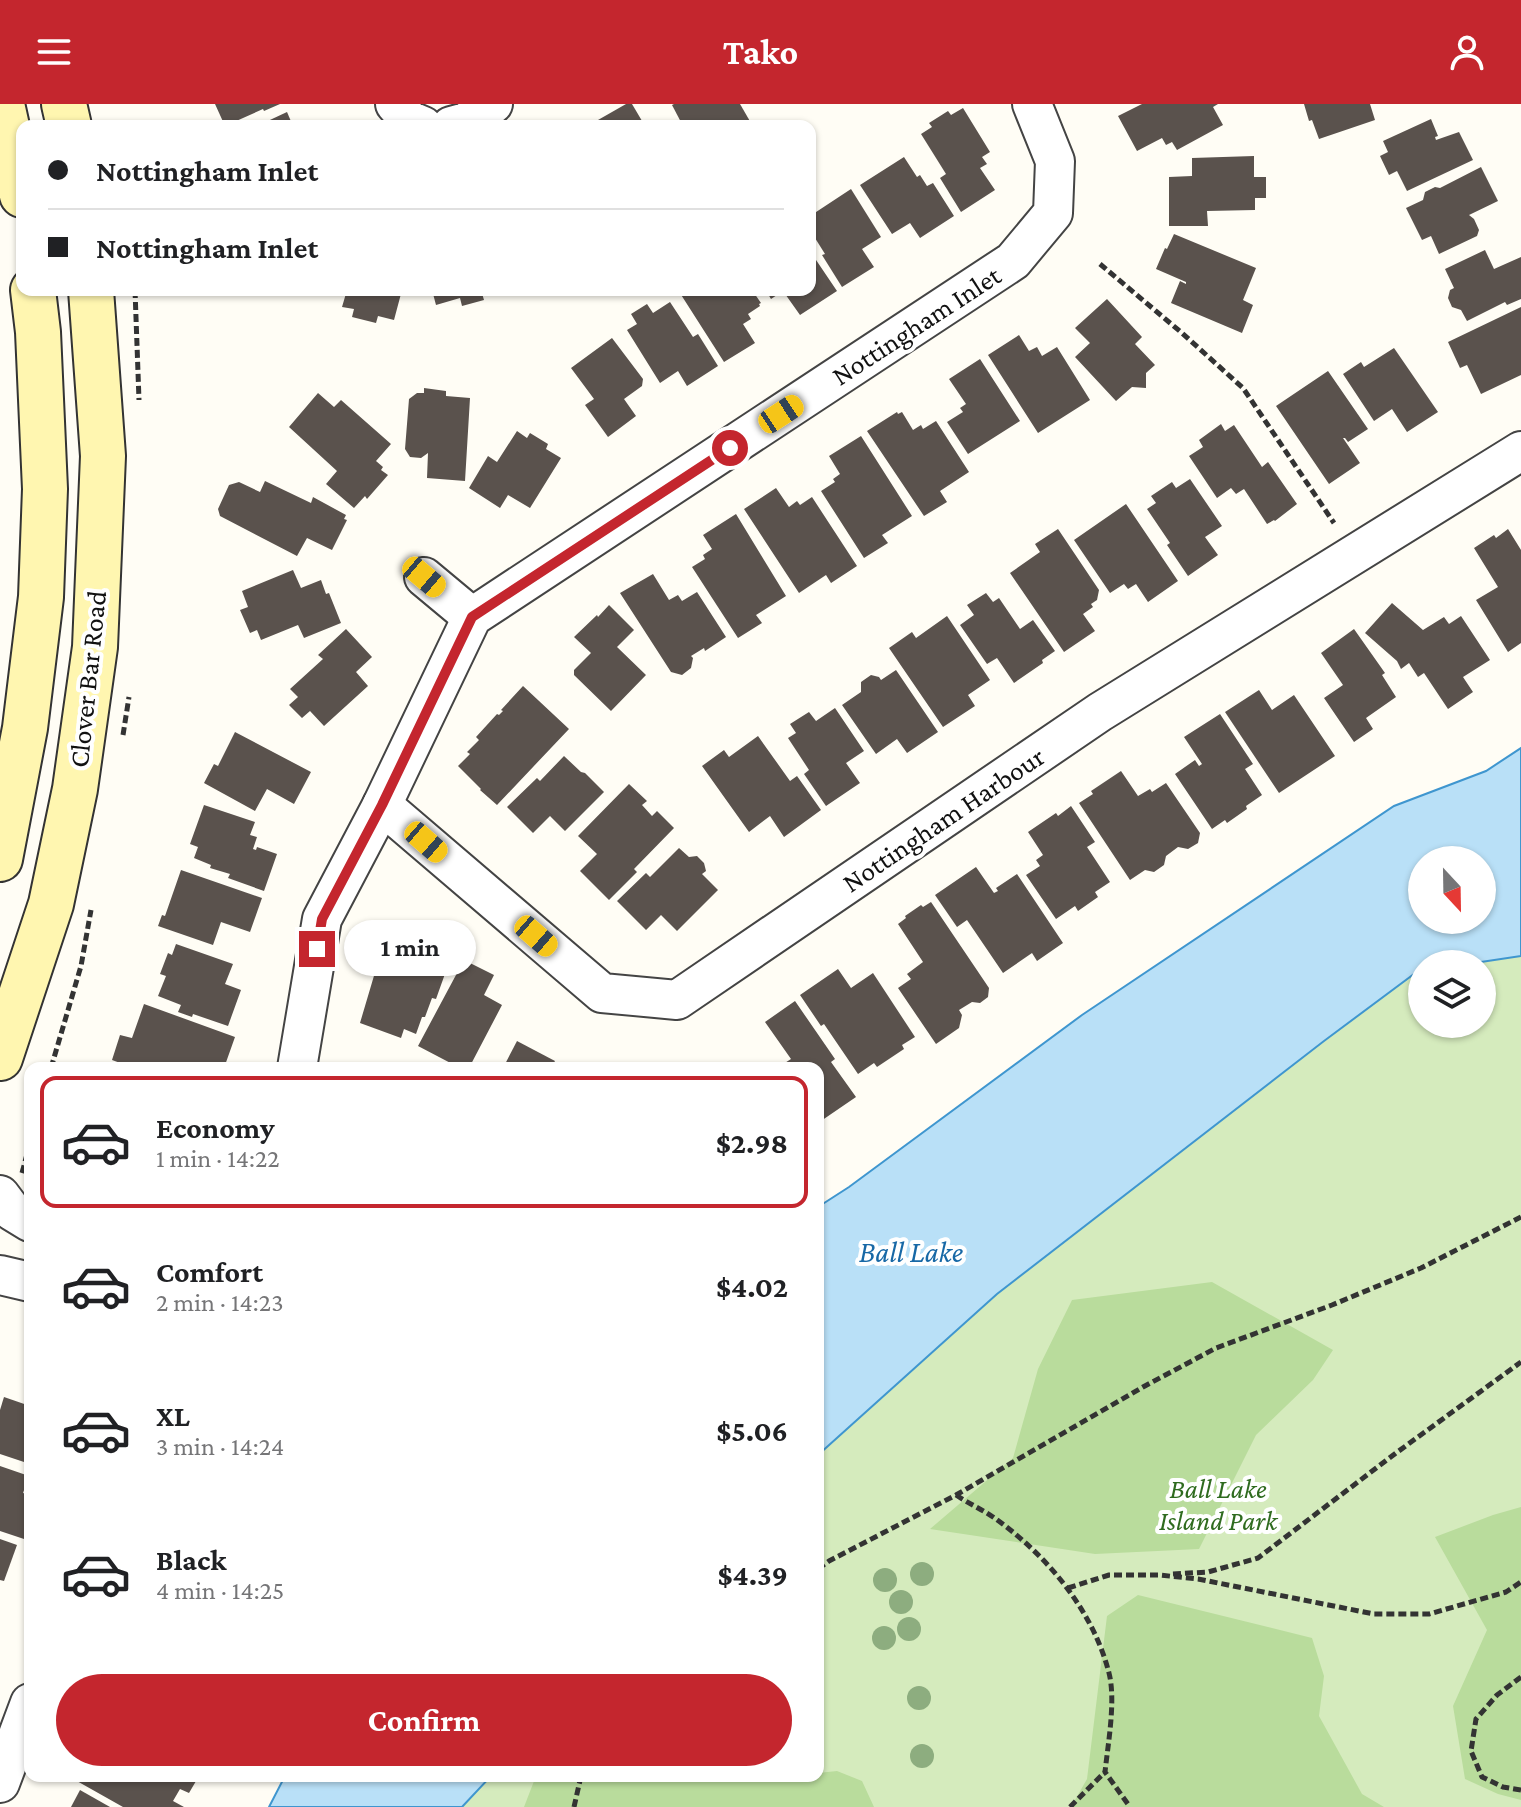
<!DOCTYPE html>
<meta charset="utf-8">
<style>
body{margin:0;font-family:"Crimson Pro",serif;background:#f6f6f6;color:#202124;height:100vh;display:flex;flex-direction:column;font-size:30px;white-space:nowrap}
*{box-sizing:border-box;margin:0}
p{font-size:26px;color:#757577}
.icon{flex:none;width:44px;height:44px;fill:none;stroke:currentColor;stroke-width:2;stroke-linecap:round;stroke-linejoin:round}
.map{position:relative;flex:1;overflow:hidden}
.details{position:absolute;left:24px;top:958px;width:800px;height:720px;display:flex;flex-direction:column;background:#fff;border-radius:16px;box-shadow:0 2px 6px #0004}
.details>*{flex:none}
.hud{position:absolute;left:16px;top:16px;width:800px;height:176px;border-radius:16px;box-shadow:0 2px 6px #0004;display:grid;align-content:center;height:176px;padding:0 32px;background:#fff}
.needle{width:52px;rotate:158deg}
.controls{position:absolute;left:1408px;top:742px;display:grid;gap:16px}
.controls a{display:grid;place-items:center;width:88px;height:88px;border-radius:50%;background:#fff;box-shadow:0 2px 6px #0004;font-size:40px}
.end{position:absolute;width:36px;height:36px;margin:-18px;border:10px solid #c4262e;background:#fff;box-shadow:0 0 0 4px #fff}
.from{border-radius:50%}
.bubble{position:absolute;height:56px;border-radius:28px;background:#fff;box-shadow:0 2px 6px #0004;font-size:26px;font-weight:700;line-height:56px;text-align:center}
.car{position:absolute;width:24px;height:48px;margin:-24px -12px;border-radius:10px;box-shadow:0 0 6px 2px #0007;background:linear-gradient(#f5c518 24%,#345 0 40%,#f5c518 0 76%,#345 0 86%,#f5c518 0)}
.hud b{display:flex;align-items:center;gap:28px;height:76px;font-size:30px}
.hud b+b{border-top:2px solid #e0e0e0}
.hud i{width:20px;height:20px;background:#202124}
ul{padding:14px 0 0;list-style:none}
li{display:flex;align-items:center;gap:24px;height:132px;margin:0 16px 12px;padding:0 16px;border:4px solid transparent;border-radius:16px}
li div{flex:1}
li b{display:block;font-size:30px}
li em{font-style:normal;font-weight:700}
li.active{border-color:#c4262e}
li>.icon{width:72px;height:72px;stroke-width:1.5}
.cta{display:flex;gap:16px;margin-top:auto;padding:16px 32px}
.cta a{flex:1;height:92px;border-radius:48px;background:#c4262e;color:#fff;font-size:32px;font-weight:700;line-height:92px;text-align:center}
header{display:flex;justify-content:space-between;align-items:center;height:104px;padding:0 32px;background:#c4262e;color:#fff;font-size:36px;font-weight:700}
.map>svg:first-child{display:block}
.green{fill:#d5ebbd}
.forest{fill:#b9dc9c}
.water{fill:#b9e0f7;stroke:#3f96cf;stroke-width:2;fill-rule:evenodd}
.building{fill:#5a524d}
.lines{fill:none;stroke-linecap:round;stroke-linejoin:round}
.minor-casing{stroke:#444;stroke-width:42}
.secondary-casing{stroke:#333;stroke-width:48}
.path{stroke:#333;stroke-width:5;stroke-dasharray:8 4;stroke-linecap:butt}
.minor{stroke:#fff;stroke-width:38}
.secondary{stroke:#fff6b0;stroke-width:44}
.tree{fill:#8dad7f}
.route{stroke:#c4262e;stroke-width:10}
.labels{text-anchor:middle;stroke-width:8;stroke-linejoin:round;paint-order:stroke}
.street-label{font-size:28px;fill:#111;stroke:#fff}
.park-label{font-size:28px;font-style:italic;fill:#2f6b1f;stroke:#fff}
.water-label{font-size:30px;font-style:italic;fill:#1768a6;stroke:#fff}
</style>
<header><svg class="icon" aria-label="menu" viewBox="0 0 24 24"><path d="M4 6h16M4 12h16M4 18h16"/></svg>Tako<svg class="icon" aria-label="person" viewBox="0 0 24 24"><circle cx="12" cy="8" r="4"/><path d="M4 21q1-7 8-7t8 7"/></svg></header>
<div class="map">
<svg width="1521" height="1703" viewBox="0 0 1521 1703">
<rect width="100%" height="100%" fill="#fffdf5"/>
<path class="green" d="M1521,852V1703H462L491,1672H818V1351L997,1190L1324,937L1422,864V920H1482V860H1463Z"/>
<g class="forest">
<path d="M1212,1178L1333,1246L1313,1276L1256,1331L1199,1445L1095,1450L930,1425L1013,1354L1038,1265L1072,1196Z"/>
<path d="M1521,1403V1696L1498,1690L1465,1675L1453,1602L1487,1526L1435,1433L1493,1411Z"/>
<path d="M1138,1491L1312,1534L1324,1572L1319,1612L1362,1690L1384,1703H1071L1087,1675L1107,1512Z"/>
<path d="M837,1667L862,1677L874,1703H524L536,1672H818V1669Z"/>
</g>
<g class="water">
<path d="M1521,644V852L1481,858L1422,860V864L1324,937L997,1190L818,1351V1103L849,1083L1082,911L1394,702L1486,667ZM1422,756H1482V816H1422Z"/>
<path d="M285,1672H491L462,1703H269Z"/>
</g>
<g class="building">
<path d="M215,0H280L264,7L263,5L225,22Z"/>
<path d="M626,0H632L645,22H601L598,16Z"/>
<path d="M674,0H740L751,19L745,22H683L672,1Z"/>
<path d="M1142,0H1218L1213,3L1223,21L1177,46L1172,38L1166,41L1162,34L1137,47L1118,12Z"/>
<path d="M1304,0H1370L1375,16L1319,35L1312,16L1309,17Z"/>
<path d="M963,4L990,48L982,53L987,60L980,64L995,86L961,108L940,74L946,70L921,30L932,23L929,19L948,7L951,11Z"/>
<path d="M287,8L293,22H257Z"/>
<path d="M1431,15L1438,32L1435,33L1436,36L1459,28L1473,56L1407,87L1397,67L1389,71L1380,52L1388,48L1383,37Z"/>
<path d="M1254,52V73H1266V94H1255V106L1207,107L1208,122H1169V73L1192,72V54Z"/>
<path d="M904,53L917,73L920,71L927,82L933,79L954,112L920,134L910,119L892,130L860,81Z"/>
<path d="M1481,63L1498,97L1469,111L1474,115L1479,126L1477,132L1439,150L1431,132L1422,136L1406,104L1423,96L1425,88L1435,83L1440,84Z"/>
<path d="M851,85L881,133L862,145L874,163L842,183L822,151L825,150L810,126V112Z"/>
<path d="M1174,130L1256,164L1243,196L1253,201L1242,229L1171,199L1180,177L1186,180V178L1156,165L1165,144L1167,145Z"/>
<path d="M1485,146L1494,165L1521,153V195L1507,201L1505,198L1467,217L1461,206L1452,203L1448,194L1450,186L1454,184L1445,165Z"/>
<path d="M814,153L837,187L800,211L783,187L771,195L768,190L765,192L762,186H810V155Z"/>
<path d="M347,186H402L394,216L378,212L376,219L352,213L354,205L342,203Z"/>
<path d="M432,186H481L484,196L462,202L460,194L436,201Z"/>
<path d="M678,186H752L761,199L759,200L760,202L748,210L751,215L743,220L755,239L724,258Z"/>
<path d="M1107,195L1142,233L1135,240L1155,261L1146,269V284L1132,283L1116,297L1075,253L1090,239L1075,224Z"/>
<path d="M670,198L693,233L698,230L718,262L687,282L678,267L660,279L627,226L637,220L631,210L647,200L653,209Z"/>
<path d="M1521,203V271L1481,290L1467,261L1460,264L1448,238Z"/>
<path d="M1019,231L1029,247L1037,243L1042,252L1057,243L1090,296L1038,329L988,251Z"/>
<path d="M612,234L643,275L642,282L624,295L636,312L608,333L585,301L594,295L571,264Z"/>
<path d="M1394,244L1438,308L1407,328L1392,305L1374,317L1343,270L1361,258L1364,263Z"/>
<path d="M980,255L1020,317L968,350L947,318L963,308L960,304L966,300L949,275Z"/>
<path d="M1328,267L1368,325L1348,338L1345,334H1343L1360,359L1329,380L1276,302Z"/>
<path d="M424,284L446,287V292L470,294L465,377L427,374L428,349L421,354L410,353L405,345L409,295L417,289H424Z"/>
<path d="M318,289L334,303L341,296L391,340L376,357L383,363L381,366L388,371L367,395L365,392L354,404L326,380L337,367L289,323Z"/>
<path d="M897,308L898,310L902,308L913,326L921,321L923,325L936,317L969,368L940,387L947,398L924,412L867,327Z"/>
<path d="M1221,320L1225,327L1234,321L1262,363L1268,358L1297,400L1275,417L1274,416L1267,420L1244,385L1236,390L1231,384L1217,394L1189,352L1203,343L1199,336Z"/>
<path d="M517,327L527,334L530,329L548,340L546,345L561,354L530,404L508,391L500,404L469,384L488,352L497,358Z"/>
<path d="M861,332L912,412L882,431L888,439L864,454L821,387L835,378L833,375L840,370L829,352Z"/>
<path d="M1190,375L1222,422L1205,433L1218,451L1188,472L1167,441L1170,439L1147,405L1156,399L1151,392L1172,378L1176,384Z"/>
<path d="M265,377L311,399L313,393L346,411L344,415L347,416L332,446L307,434L297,452L220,412L218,405L229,381L239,378L260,388Z"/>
<path d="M776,384L789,403L797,397L800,401L812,393L857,462L831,479L826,471L799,489L744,405Z"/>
<path d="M1126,400L1178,477L1148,498L1136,480L1128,485L1124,480L1110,489L1074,436Z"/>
<path d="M736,410L786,492L756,511L762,519L738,534L692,463L705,455L703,451L712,445L703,431Z"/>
<path d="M1058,425L1099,486L1097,496L1091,500L1093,503L1083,510L1095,527L1064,548L1010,469L1040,448L1035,440Z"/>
<path d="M1508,425L1521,446V539L1508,548L1476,496L1498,483L1474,444L1494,431L1496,434Z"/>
<path d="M293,466L301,484L321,476L326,490L329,489L341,519L304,534L298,521L261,536L257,526L250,529L240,506L248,503L242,487Z"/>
<path d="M653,470L669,496L678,491L682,497L697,488L726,533L705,547L704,544L691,552L693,554L691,564L682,571L671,568L620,489Z"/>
<path d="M986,489L993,498L999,494L1020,525L1033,516L1055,547L1042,556L1043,559L1014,579L997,554L987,560L960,521L974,511L967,501Z"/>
<path d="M1392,499L1423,526L1444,513L1449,520L1461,512L1490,556L1463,573L1473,588L1448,605L1424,569L1418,573L1409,559L1401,565L1397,557L1365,529Z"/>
<path d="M609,501L634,526L617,543L646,571L611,607L574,571V566L591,549L574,533L597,511L598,513Z"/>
<path d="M947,512L990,576L968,591L975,602L943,623L889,544L912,528L916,534Z"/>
<path d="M346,525L372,553L356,568L368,582L324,622L310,607L302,614L289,601L298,593L290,585L323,555L318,551Z"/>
<path d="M1354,525L1385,569L1382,571L1396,593L1366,614L1373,625L1354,638L1324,594L1343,581L1321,549Z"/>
<path d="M896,566L938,628L907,649L897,635L876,650L842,601L861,588V578L871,571L879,573L881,576Z"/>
<path d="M523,582L569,625L497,701L480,686L481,685L458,662L470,650L467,648L479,636L476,633L497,610L499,611L503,607L501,606Z"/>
<path d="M1259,586L1272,606L1294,591L1335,652L1279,689L1225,608Z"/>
<path d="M835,604L864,647L846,659L860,679L826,702L804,670L809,666L788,634L796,629L790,620L809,608L816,617Z"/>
<path d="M1220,610L1253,660L1245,665L1262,691L1246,702L1247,705L1227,719L1225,716L1212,725L1175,670L1195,656L1199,662L1202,660L1184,633Z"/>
<path d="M235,628L311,668L294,700L267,685L255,707L204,679L214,660L218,662Z"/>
<path d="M758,632L790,677L797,672L821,706L784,733L770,712L749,728L702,662L724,646L729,653Z"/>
<path d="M564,652L581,668L585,669L604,688L565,727L550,712L533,729L507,703L537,674L540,677Z"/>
<path d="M1121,667L1138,692L1150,685L1152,688L1166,679L1200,729L1198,739L1188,745L1178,743L1166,752L1164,761L1154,768L1145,766L1130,776L1079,699L1093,690L1091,687Z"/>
<path d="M629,680L647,697L642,701L652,712L657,707L674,724L634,765L637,768L609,796L580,767L597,750L578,732Z"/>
<path d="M204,701L255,718L250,731L257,733L253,745L256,746L257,743L277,750L264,787L228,774L230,770L210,764L211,761L194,754L198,743L190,740Z"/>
<path d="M1071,702L1095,738L1087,743L1110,778L1095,788L1098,793L1078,807L1075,802L1056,815L1026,771L1040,762L1036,756L1043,751L1028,728L1056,709L1058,712Z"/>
<path d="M679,744L689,753L697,752L704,759L706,767L702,770L718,786L677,827L661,811L646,826L617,797L646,769L650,773Z"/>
<path d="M976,763L994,789L998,787L996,784L1017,770L1063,839L1037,857L1032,849L1003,869L967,816L957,823L935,791Z"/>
<path d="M181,766L262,794L250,828L221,818L213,841L158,822L162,811L165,812Z"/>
<path d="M931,798L989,884L988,893L980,899L972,898L959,906L962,911L959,924L936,940L898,884L911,875L907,870L923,858L898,820L906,814L905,812L921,801L923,803Z"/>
<path d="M418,825L456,839L436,895L432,894L425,913H422L416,930L404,925L401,934L360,919L376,865L389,870L391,864L402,868Z"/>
<path d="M176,840L233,860L225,880L241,886L228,922L193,910L192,913L178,908L181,901L158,892L166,872L160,870L168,849L172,851Z"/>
<path d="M464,856L494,871L484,891L502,901L469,964H460L418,942Z"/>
<path d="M838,865L851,884L873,869L915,933L902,941L904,945L877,963L874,959L858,970L824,920L821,922L800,891Z"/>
<path d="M795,897L835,955L831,958L856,993L818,1019V964H777L791,955L765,918Z"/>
<path d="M144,900L235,933L224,964H134L112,956L120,931L132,934Z"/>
<path d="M517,937L555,957L551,964H503Z"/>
<path d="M4,1293L30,1302V1360L0,1350V1306Z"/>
<path d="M0,1362L29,1372L23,1389L30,1391V1437L0,1427Z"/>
<path d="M0,1435L17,1441L4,1477L0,1476Z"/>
<path d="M68,1672H199L189,1689L180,1685L173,1697L184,1703H123Z"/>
<path d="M80,1686L110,1703H71Z"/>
</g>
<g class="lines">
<g class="minor-casing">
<g id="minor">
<path d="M395,0L409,16L423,22"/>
<path d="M451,22L466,18L493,0"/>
<path d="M424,473L472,513"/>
<path d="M382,701L602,889L677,896L1100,608L1521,347"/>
<path d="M297,964L322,815L382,701L472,513L1013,157L1053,109L1055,57L1032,0"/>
<path d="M0,1091L12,1107L30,1118"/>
<path d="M0,1171L30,1178"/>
<path d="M0,1679L30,1599"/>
</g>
</g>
<g class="secondary-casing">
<g id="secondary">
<path d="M2,0L22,91"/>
<path d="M64,0L69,22"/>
<path d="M0,755L25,624L41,493L45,385L38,228L33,186"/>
<path d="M0,954L51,800L75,685L95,543L103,352L91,186"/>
</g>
</g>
<g class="path">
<path d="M1100,160L1182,229L1243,284L1334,419"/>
<path d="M135,186L139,296"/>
<path d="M123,631L129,593"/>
<path d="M51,964L81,862L91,806"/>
<path d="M22,1069L30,1039"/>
<path d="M956,1391C968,1399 981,1405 993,1413C1046,1450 1093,1506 1109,1569C1116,1596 1108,1640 1105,1668L1130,1703"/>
<path d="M818,1465L829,1457L956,1391L1143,1283L1216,1244L1332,1201L1421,1164L1521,1113"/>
<path d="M1173,1470L1208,1468L1258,1454L1396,1349L1521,1258"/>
<path d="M1068,1484L1109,1471H1159L1198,1475L1374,1510H1429L1506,1488L1521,1478"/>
<path d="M1521,1573L1497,1591L1476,1615L1471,1647L1482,1673L1503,1683L1521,1686"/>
<path d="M574,1703L581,1672"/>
<path d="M1070,1703L1105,1668"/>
</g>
<use href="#minor" class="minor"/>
<use href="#secondary" class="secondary"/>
</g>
<g class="tree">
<circle cx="922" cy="1470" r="12"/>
<circle cx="885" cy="1476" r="12"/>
<circle cx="901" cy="1498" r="12"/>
<circle cx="909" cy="1525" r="12"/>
<circle cx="884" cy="1534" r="12"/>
<circle cx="919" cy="1594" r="12"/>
<circle cx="922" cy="1652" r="12"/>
</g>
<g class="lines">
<path class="route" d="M317,845L322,815L382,701L472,513L730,344"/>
</g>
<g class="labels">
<g class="street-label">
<text transform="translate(916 221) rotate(-33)" y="10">Nottingham Inlet</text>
<text transform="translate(87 575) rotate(-84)" y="10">Clover Bar Road</text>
<text transform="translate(943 715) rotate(-34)" y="10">Nottingham Harbour</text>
</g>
<g class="park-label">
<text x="1218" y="1394">Ball Lake<tspan x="1218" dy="32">Island Park</tspan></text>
</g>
<g class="water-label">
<text x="911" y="1158">Ball Lake</text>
</g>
</g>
</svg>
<div class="controls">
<a><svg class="needle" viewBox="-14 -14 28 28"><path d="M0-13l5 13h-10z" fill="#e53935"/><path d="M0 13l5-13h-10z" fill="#757577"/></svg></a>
<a><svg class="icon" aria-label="layers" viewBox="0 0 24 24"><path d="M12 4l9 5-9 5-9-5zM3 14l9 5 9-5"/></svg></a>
</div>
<i class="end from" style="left:730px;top:344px"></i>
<i class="end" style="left:317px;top:845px"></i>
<div class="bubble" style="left:344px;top:816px;width:132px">1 min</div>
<i class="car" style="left:781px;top:310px;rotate:57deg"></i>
<i class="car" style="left:424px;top:473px;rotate:130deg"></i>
<i class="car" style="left:426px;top:738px;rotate:131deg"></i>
<i class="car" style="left:536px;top:832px;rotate:131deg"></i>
<div class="hud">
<b><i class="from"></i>Nottingham Inlet</b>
<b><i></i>Nottingham Inlet</b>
</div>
<section class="details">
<ul>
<li class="active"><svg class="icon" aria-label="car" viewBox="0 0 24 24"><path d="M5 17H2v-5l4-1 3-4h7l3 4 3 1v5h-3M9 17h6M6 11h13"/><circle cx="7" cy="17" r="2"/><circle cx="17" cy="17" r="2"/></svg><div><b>Economy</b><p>1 min · 14:22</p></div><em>$2.98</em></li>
<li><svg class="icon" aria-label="car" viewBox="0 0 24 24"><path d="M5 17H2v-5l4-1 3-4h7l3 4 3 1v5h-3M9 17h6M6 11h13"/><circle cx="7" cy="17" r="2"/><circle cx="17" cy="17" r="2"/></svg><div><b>Comfort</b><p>2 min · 14:23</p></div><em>$4.02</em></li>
<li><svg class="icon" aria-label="car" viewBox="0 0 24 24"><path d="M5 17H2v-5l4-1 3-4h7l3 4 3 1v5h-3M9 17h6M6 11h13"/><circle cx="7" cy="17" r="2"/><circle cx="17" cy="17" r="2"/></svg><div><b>XL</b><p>3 min · 14:24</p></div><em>$5.06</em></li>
<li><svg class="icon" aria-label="car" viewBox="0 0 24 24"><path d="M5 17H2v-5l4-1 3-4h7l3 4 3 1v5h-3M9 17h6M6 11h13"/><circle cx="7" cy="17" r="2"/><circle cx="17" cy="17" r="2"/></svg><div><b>Black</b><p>4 min · 14:25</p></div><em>$4.39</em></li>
</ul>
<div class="cta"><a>Confirm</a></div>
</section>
</div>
